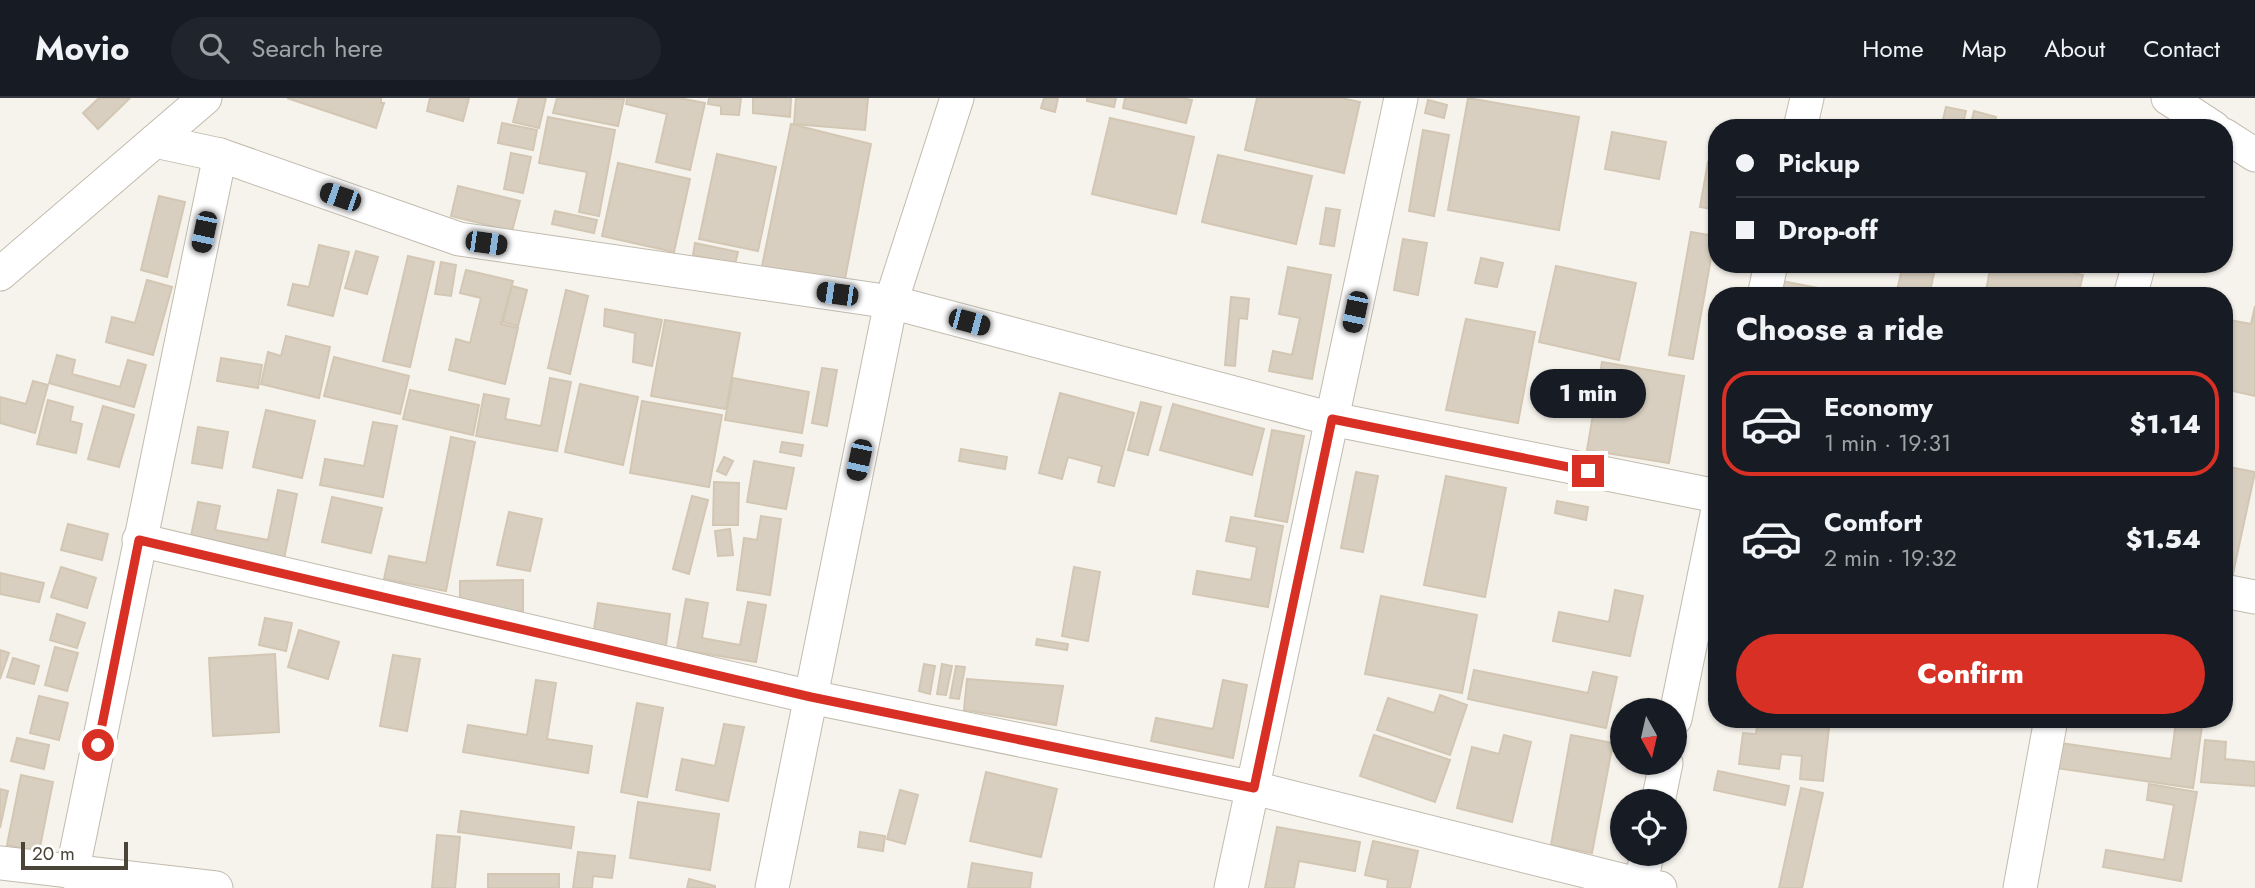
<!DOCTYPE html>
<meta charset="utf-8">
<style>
body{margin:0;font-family:Jost,sans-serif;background:#20242c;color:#f1f3f6;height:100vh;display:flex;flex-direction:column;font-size:26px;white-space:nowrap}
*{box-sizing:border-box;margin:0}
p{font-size:23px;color:#9ea1a6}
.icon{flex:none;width:38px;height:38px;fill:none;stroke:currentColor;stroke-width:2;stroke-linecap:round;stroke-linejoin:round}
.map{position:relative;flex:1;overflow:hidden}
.sheet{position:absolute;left:1708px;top:189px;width:525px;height:441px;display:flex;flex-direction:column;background:#171b24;border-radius:28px;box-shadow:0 2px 5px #0004}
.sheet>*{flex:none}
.banner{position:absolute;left:1708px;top:21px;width:525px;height:154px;border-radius:28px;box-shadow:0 2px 5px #0004;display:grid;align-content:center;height:154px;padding:0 28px;background:#171b24}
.needle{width:46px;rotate:172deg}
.controls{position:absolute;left:1610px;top:600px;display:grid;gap:14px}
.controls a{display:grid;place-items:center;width:77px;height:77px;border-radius:50%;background:#171b24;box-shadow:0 2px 5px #0004;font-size:35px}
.scale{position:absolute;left:21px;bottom:18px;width:107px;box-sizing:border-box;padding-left:7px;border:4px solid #4b4439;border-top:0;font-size:19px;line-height:24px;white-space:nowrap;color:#4b4439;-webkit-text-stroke:5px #fff;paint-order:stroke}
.end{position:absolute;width:32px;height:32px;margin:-16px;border:9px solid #d93025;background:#fff;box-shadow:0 0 0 4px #fff}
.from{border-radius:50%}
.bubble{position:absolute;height:49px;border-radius:24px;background:#171b24;box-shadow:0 2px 5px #0004;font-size:23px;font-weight:800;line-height:49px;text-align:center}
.car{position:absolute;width:21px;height:42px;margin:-21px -10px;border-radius:9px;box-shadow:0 0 5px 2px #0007;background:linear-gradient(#222 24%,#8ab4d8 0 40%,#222 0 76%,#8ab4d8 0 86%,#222 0)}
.banner b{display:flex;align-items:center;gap:24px;height:66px;font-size:26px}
.banner b+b{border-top:2px solid #363941}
.banner i{width:18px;height:18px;background:#f1f3f6}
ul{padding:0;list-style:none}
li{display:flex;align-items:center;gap:21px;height:105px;margin:0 14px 10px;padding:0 14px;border:4px solid transparent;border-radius:28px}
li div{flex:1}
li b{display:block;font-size:26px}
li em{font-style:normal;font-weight:800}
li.current{border-color:#d93025}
li>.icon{width:63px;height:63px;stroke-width:1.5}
h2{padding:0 28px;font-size:32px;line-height:84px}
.primary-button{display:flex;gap:14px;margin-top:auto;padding:14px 28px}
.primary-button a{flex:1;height:80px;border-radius:42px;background:#d93025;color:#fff;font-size:28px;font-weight:800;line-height:80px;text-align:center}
header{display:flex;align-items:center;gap:42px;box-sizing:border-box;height:98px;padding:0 35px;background:#171b24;border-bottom:2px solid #363941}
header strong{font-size:33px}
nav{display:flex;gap:38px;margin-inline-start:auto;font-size:24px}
.search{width:490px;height:63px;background:#20242c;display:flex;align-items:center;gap:18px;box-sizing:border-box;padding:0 24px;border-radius:38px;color:#9ea1a6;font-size:26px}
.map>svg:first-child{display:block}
.building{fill:#d8cfc1;stroke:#d3c7b4;stroke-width:2}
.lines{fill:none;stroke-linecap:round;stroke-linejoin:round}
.street-casing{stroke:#c2bbae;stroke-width:35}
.street{stroke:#fff;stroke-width:33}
.route{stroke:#d93025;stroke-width:9}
</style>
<header>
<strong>Movio</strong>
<div class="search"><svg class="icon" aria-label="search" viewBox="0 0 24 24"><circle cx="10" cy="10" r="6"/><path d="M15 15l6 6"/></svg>Search here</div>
<nav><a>Home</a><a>Map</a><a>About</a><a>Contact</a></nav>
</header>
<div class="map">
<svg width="2255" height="790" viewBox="0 0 2255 790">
<rect width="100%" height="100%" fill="#f6f3ec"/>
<g class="building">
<path d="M99,0H130L98,31L83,15Z"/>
<path d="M287,0H381V5H384L376,30Z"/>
<path d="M430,0H469L463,23L427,13Z"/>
<path d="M519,0H546L539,30L513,24Z"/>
<path d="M557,0L624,1L618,28L553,15Z"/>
<path d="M627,0H679L705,5L690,72L656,64L667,16L626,6Z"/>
<path d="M709,0H741L739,17L721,16V8L708,6Z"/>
<path d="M753,0H791L790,19L753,15Z"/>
<path d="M796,0H868L865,32L794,26Z"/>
<path d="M1044,0H1058L1055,14L1041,10Z"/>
<path d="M1087,0H1116L1114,9L1087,3Z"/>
<path d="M1125,0H1181L1192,2L1186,25L1123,10Z"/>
<path d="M1257,0H1341L1360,4L1344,75L1245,52Z"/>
<path d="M1468,0L1579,19L1559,132L1448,112Z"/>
<path d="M1428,2L1447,7L1444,20L1425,15Z"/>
<path d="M1946,9L1966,13L1962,30H1941Z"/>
<path d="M1974,13L1996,19L1993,30H1970Z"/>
<path d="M548,19L615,32L599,118L579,114L587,74L539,65Z"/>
<path d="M1110,20L1194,39L1176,116L1092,96Z"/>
<path d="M502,25L537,32L533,52L498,45Z"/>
<path d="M791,26L871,46L844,186L761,173Z"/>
<path d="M1423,32L1449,37L1434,118L1409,113Z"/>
<path d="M1612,34L1666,44L1659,81L1605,71Z"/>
<path d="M511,55L531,59L523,95L504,91Z"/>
<path d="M717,56L776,69L758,153L699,141Z"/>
<path d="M1218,57L1312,78L1296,146L1202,124Z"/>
<path d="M1708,64L1717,66V112L1700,109Z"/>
<path d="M618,65L690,81L674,154L602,138Z"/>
<path d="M458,88L520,103L512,133L451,118Z"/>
<path d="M159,98L185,104L167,179L141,172Z"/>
<path d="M1326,110L1340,112L1334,148L1320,146Z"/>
<path d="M555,113L597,122L594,135L552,126Z"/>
<path d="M1691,134L1715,138L1693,261L1669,257Z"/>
<path d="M1403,141L1427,145L1418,197L1394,192Z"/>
<path d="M695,145L738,154L735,166L693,157Z"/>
<path d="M319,147L349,154L333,218L288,207L293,186L309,189Z"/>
<path d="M356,153L378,159L367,196L345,190Z"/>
<path d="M408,158L434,164L410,269L383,263Z"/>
<path d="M1481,160L1503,165L1497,189L1475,185Z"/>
<path d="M441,164L456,167L451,198L435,196Z"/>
<path d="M1903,166H1936L1929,198L1897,193Z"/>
<path d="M1991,166H2030L2083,177L2078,198H1985Z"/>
<path d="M1556,168L1636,185L1619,262L1539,244Z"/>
<path d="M1288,169L1331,177L1312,281L1269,273L1273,253L1292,257L1300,220L1279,216Z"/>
<path d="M466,172L513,183L501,226L518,230L505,286L449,272L456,241L470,245L481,200L460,195Z"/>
<path d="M147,182L172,189L153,257L106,244L112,219L135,225Z"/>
<path d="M1782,183L1834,193L1833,198H1779Z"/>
<path d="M512,188L527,192L518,228L503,224Z"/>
<path d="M1933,190L1962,193L1961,198H1932Z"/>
<path d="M566,192L588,198L570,276L548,270Z"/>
<path d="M1231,199L1249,201L1247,221L1239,220L1235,268L1225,267Z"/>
<path d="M2255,208V298L2224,291V221L2251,226Z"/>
<path d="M605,211L662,222L652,268L633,264L635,235L604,228Z"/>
<path d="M1466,221L1535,234L1518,325L1446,312Z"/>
<path d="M665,222L740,235L726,311L651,298Z"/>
<path d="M286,238L330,249L319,300L261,286L268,254L281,258Z"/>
<path d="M57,257L75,262L72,276L120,289L128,262L146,267L134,309L49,285Z"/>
<path d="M334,259L409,278L400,316L324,298Z"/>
<path d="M221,260L262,267L258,290L217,283Z"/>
<path d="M1602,264L1684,278L1669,365L1587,352Z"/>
<path d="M822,270L837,272L827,328L812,325Z"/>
<path d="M550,280L571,284L557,353L476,338L484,296L509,301L505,321L541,328Z"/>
<path d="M733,280L809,294L802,335L725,322Z"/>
<path d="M33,283L48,287L35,335L0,325V299L26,306Z"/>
<path d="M580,286L638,299L623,367L565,354Z"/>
<path d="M410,292L479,307L473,337L403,321Z"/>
<path d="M1060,295L1134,315L1114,388L1098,384L1102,368L1068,359L1062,381L1039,375Z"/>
<path d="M48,302L73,309L70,323L82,326L76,355L37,346Z"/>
<path d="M642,303L722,317L709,389L630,375Z"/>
<path d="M1141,304L1161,309L1148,357L1128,352Z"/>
<path d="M1173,306L1264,331L1252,377L1160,352Z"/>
<path d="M103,308L134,317L119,369L88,361Z"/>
<path d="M266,312L315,323L302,380L253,369Z"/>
<path d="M373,324L397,328L383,399L320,387L325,361L364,368Z"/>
<path d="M198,329L228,334L222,370L192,365Z"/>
<path d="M1272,332L1304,338L1287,424L1255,418Z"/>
<path d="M451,339L475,344L446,493L384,481L389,458L426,465Z"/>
<path d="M782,344L803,347L801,358L780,354Z"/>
<path d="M961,351L1007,359L1005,371L959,363Z"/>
<path d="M724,359L733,363L726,377L717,373Z"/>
<path d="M754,363L794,370L786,411L747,404Z"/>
<path d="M2224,368L2255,374L2232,480L2224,478Z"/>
<path d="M1356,374L1378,378L1363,454L1341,450Z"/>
<path d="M1446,378L1506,390L1485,499L1424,487Z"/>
<path d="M714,384L739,385L738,427H713Z"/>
<path d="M278,392L297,396L284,461L190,443L198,404L220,408L215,432L268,442Z"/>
<path d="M692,398L708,402L689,476L673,471Z"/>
<path d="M332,399L382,410L371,455L322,444Z"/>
<path d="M1557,403L1588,409L1586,422L1555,415Z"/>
<path d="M509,414L542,421L530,473L497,467Z"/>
<path d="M761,418L781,421L770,497L737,492L744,440L757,442Z"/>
<path d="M1231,419L1283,428L1268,509L1193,496L1197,473L1251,482L1257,449L1226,443Z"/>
<path d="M68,426L108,436L102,462L61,452Z"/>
<path d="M730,431L733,457L718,458L715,433Z"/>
<path d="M61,469L96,480L87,510L51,499Z"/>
<path d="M1074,469L1100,474L1088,543L1062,538Z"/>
<path d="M0,475L44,485L39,504L0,496Z"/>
<path d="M523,482V513H460V483Z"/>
<path d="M1615,492L1643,498L1630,558L1553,543L1559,514L1609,524Z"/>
<path d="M1381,498L1477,517L1462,595L1365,576Z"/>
<path d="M686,501L708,505L702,540L740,547L748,504L766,507L756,564L677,551Z"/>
<path d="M598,505L670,516L665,555L592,544Z"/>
<path d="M57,516L85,525L77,550L50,542Z"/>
<path d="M265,520L292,525L286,553L259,547Z"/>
<path d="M299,532L339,544L328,581L288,569Z"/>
<path d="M1037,541L1068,546L1067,552L1036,547Z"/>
<path d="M2224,545L2231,547L2224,569Z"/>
<path d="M55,549L78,555L67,593L45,587Z"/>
<path d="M0,552L9,555L0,581Z"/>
<path d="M275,556L279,634L213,638L209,560Z"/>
<path d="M393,557L420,561L407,633L380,628Z"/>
<path d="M13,560L39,568L34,586L7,579Z"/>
<path d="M924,566L935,568L930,596L919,593Z"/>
<path d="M942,566L952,568L946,597L937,596Z"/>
<path d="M956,568L965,569L959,601L950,600Z"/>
<path d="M1474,572L1588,595L1593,574L1617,579L1606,630L1468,601Z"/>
<path d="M967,581L1063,588L1056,627L964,612Z"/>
<path d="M536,582L556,585L547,641L592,648L588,675L463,654L468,627L527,637Z"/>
<path d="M1223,582L1247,587L1233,660L1151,643L1156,620L1213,631Z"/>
<path d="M1440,597L1467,607L1450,657L1377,632L1388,600L1434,615Z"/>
<path d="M39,598L68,605L59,642L30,635Z"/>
<path d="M637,605L663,610L647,699L621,694Z"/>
<path d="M1758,621H1830L1823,683L1800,681L1802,658L1781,656L1779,671L1739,666L1743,635L1756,636Z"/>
<path d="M2176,624L2202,628L2193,690L2049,669L2053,644L2171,661Z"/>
<path d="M724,626L744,629L728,703L676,692L682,661L715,668Z"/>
<path d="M1374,637L1450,662L1435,704L1360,678Z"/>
<path d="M1504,637L1531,644L1512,724L1457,710L1472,649L1499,656Z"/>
<path d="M1571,637L1613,645L1592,755L1551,747Z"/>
<path d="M17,640L49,647L44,671L11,663Z"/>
<path d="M2205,642L2226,644L2225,661L2255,664V688L2201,684Z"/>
<path d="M1718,673L1789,688L1785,707L1714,692Z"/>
<path d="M986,674L1057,691L1041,759L970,743Z"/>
<path d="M21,677L53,684L39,754L7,747Z"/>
<path d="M2149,686L2197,694L2181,783L2103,769L2106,752L2164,762L2174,707L2147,702Z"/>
<path d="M1801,690L1823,695L1802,790H1779Z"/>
<path d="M0,691L8,693L0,730Z"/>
<path d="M900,692L918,697L905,746L887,741Z"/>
<path d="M638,704L719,716L710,772L630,760Z"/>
<path d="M461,713L574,729L571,750L458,734Z"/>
<path d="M1277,729L1360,744L1355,773L1299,763L1294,790H1265Z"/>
<path d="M860,734L885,738L883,753L858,749Z"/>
<path d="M437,737L460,739L455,790H432Z"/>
<path d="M1373,743L1418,753L1410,790H1387L1388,782L1365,777Z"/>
<path d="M578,754L615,758L612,780L593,778L592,790H573Z"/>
<path d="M972,765L1032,775L1030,790H968Z"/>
<rect x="488" y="776" width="71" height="14"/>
<path d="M689,781L715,788V790H687Z"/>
</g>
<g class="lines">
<g class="street-casing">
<g id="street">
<path d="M2168,0L2214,30"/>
<path d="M1800,30L1807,0"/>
<path d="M2224,37L2255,57"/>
<path d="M155,43L220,57L459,141L891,204L1332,321L1717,398"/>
<path d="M0,176L205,0"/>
<path d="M1764,198L1771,166"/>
<path d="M2130,198L2139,166"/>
<path d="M139,442L811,599L1254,690L1641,787L1660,790"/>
<path d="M2224,493L2255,499"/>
<path d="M1675,621L1717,416"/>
<path d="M1658,704L1666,665"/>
<path d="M0,765L216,790"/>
<path d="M72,775L220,57"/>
<path d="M772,790L891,204L957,0"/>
<path d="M1231,790L1401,0"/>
<path d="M1640,790L1647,756"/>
<path d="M2020,790L2051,621"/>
</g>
</g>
<use href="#street" class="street"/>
</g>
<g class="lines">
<path class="route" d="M98,647L139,442L811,599L1254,690L1332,321L1588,373"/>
</g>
</svg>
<div class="controls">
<a><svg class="needle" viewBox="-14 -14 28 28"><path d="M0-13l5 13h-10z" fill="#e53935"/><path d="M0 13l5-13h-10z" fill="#9ea1a6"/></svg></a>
<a><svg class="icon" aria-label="locate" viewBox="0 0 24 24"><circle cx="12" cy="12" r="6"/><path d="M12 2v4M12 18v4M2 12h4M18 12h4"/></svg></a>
</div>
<div class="scale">20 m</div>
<i class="end from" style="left:98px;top:647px"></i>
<i class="end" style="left:1588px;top:373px"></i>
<div class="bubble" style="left:1530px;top:271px;width:116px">1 min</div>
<i class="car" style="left:340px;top:99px;rotate:289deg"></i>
<i class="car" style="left:204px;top:134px;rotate:192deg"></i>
<i class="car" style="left:486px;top:145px;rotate:98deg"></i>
<i class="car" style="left:837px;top:196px;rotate:278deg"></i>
<i class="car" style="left:1355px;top:214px;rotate:192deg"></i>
<i class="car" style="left:969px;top:224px;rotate:105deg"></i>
<i class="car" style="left:859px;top:362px;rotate:192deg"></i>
<div class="banner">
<b><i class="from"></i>Pickup</b>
<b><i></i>Drop-off</b>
</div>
<section class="sheet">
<h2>Choose a ride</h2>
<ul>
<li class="current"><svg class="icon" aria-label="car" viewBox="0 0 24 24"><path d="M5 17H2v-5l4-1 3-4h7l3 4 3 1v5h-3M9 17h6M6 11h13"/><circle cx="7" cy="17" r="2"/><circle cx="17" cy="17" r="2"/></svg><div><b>Economy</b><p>1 min · 19:31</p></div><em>$1.14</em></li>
<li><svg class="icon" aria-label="car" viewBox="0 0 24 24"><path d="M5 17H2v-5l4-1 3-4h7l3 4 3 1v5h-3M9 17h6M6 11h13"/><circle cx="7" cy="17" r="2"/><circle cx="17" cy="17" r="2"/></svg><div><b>Comfort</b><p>2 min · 19:32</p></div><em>$1.54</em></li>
</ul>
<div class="primary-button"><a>Confirm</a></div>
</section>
</div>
